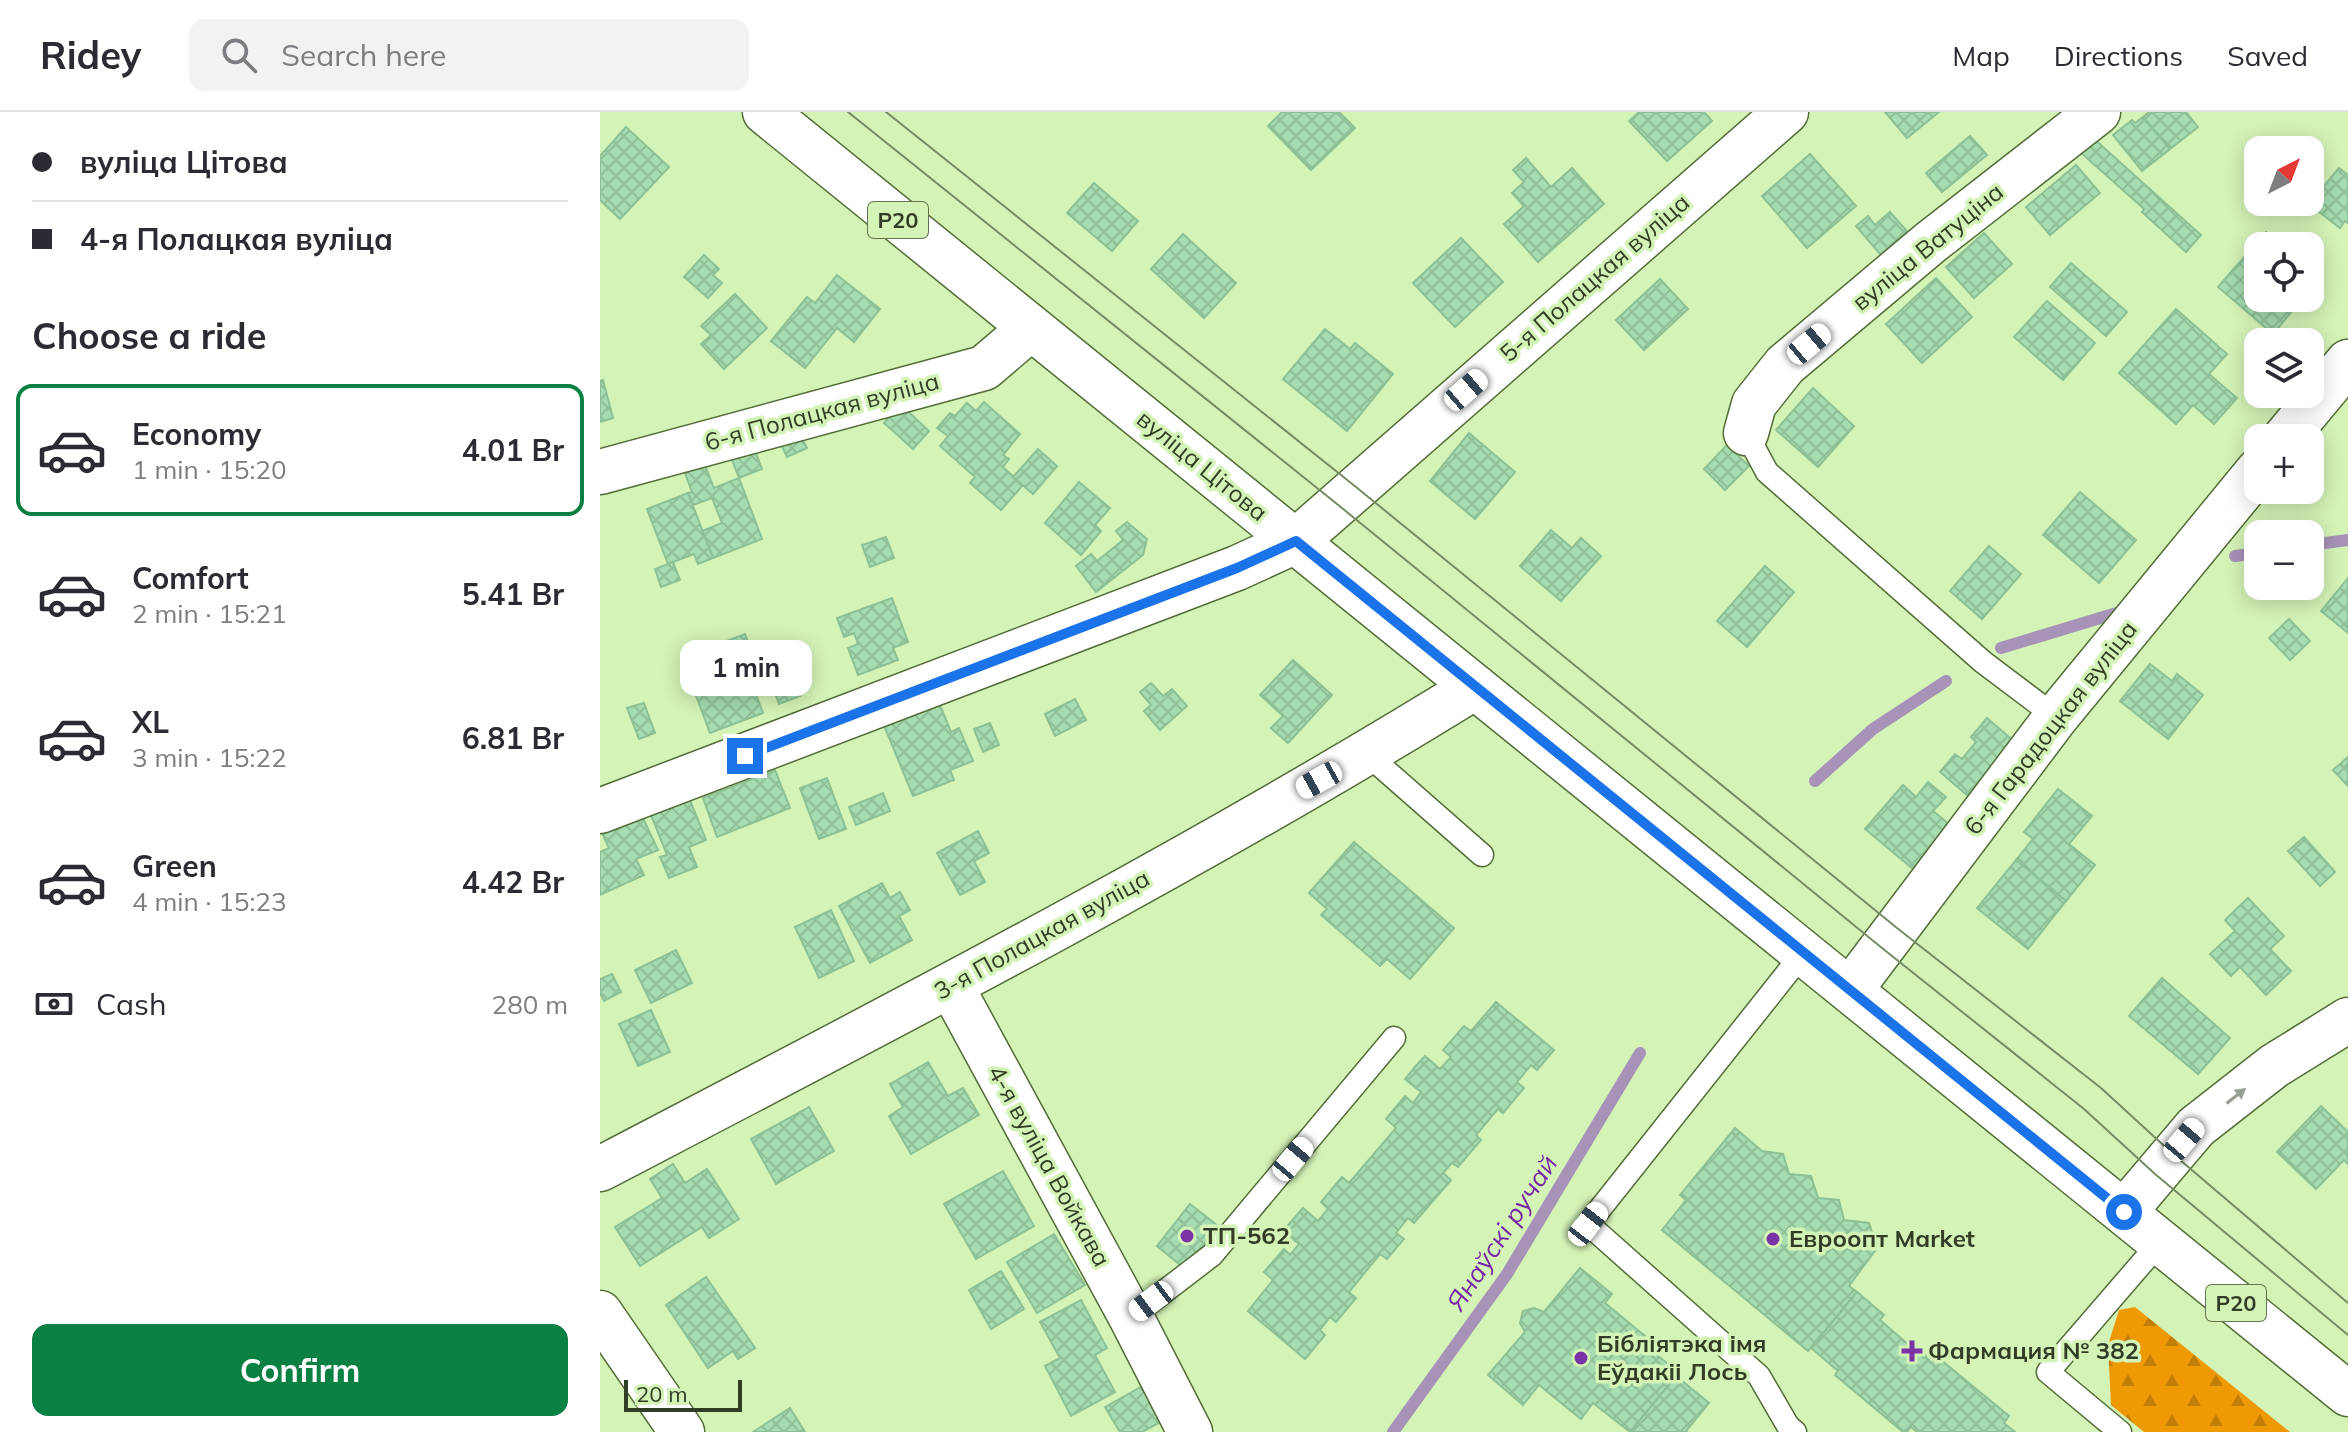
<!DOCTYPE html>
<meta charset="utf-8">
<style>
body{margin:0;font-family:Mulish,sans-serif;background:#f2f2f3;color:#2b2b33;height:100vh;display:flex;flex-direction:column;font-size:30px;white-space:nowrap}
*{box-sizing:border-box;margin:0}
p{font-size:26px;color:#7c7c81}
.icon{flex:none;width:44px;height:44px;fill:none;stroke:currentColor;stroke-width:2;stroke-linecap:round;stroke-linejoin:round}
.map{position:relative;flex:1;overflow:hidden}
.sheet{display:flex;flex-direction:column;background:#fff;width:600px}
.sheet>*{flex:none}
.banner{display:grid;align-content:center;height:176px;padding:0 32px;background:#fff}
.needle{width:52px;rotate:42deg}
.controls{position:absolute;left:1644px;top:24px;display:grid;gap:16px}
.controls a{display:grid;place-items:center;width:80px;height:80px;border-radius:16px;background:#fff;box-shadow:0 4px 20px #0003;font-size:40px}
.scale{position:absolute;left:24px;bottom:20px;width:118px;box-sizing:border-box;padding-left:8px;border:4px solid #313d25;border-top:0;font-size:22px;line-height:28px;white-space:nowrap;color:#313d25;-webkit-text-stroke:6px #d4f3b7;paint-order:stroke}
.end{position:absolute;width:36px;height:36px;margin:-18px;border:10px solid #1a73e8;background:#fff;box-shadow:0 0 0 4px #fff}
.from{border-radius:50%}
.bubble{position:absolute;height:56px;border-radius:16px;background:#fff;box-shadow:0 4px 20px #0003;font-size:26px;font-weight:700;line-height:56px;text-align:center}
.car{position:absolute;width:24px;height:48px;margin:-24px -12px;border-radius:10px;box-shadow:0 0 6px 2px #0007;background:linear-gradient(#fff 24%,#345 0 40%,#fff 0 76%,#345 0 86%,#fff 0)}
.banner b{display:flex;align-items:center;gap:28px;height:76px;font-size:30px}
.banner b+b{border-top:2px solid #e1e1e2}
.banner i{width:20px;height:20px;background:#2b2b33}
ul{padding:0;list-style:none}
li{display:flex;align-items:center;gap:24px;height:132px;margin:0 16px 12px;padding:0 16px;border:4px solid transparent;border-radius:16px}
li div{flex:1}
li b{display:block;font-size:30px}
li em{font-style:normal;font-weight:700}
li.active{border-color:#0b8043}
li>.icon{width:72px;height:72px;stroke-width:1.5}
h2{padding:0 32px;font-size:36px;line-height:96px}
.pay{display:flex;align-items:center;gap:20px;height:88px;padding:0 32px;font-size:30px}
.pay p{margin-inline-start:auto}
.button{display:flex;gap:16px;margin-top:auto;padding:16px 32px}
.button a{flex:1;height:92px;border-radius:16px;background:#0b8043;color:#fff;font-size:32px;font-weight:700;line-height:92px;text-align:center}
header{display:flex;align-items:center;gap:48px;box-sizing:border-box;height:112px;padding:0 40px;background:#fff;border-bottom:2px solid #e1e1e2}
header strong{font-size:38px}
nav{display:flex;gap:44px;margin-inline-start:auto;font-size:28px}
.search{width:560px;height:72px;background:#f2f2f3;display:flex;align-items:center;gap:20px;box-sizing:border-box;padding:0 28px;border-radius:16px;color:#7c7c81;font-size:30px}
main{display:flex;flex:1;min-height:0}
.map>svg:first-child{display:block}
.forest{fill:url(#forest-firs)}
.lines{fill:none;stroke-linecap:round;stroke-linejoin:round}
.stream{stroke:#a792b8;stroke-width:12}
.building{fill:url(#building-cross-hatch);stroke:#8bc195;stroke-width:2}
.lane-casing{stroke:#536d37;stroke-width:25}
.street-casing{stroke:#536d37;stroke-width:47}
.primary-casing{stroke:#536d37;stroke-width:47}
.lane{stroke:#fff;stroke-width:22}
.street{stroke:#fff;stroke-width:44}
.primary{stroke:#fff;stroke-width:44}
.tram{stroke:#778b64;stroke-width:2}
.oneway{fill:#989e92}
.route{stroke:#1a73e8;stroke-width:10}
.poi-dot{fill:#7a33a6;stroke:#d4f3b7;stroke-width:3}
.labels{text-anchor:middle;stroke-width:7;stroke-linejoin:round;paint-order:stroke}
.shield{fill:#d4f3b7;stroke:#627451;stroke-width:2}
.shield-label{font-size:22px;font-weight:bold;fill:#313d25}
.street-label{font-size:24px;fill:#313d25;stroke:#d4f3b7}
.poi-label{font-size:24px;font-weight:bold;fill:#313d25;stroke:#d4f3b7;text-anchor:start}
.water-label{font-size:26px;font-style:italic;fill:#7626a4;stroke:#d4f3b7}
</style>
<header>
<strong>Ridey</strong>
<div class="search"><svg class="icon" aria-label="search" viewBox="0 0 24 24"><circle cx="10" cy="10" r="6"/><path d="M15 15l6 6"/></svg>Search here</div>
<nav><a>Map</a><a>Directions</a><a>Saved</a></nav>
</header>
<main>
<section class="sheet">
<div class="banner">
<b><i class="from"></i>вуліца Цітова</b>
<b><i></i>4-я Полацкая вуліца</b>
</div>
<h2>Choose a ride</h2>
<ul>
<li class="active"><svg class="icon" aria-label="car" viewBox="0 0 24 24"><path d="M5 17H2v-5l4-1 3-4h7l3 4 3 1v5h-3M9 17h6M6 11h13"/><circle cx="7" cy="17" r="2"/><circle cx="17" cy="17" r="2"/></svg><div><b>Economy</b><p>1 min · 15:20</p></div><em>4.01 Br</em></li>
<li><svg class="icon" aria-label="car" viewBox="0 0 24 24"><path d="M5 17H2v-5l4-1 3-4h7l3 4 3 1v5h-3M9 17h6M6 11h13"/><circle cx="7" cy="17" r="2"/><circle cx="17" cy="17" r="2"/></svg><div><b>Comfort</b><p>2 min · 15:21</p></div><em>5.41 Br</em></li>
<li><svg class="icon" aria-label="car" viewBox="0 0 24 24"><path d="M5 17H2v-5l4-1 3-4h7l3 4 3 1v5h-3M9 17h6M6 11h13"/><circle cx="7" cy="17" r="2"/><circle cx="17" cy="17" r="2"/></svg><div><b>XL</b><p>3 min · 15:22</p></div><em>6.81 Br</em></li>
<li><svg class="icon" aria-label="car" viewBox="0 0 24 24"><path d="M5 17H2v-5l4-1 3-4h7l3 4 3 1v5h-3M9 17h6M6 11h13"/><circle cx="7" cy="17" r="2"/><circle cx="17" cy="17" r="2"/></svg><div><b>Green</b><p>4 min · 15:23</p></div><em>4.42 Br</em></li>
</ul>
<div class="pay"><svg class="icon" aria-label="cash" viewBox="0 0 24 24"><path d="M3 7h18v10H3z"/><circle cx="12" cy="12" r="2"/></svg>Cash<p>280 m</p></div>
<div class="button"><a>Confirm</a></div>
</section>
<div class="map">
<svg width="1748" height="1320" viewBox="0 0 1748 1320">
<defs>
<pattern id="forest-firs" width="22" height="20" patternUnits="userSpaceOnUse" patternTransform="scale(2)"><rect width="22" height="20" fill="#ef9905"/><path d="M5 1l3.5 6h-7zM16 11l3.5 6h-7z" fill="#c27e06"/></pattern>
<pattern id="building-cross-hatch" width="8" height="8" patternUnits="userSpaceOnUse" patternTransform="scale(2)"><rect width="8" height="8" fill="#a6ddb0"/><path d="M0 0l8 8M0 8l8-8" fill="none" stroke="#8fbf97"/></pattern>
</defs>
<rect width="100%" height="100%" fill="#d4f3b7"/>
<path class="forest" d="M1535,1195L1690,1320H1544L1511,1293L1508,1233L1519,1198Z"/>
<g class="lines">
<g class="stream">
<path d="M1710,433L1748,428"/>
<path d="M1635,444L1658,441"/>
<path d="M1401,536L1520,500"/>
<path d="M1215,669L1273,617L1346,569"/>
<path d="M793,1320L907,1162L1040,941"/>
</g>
</g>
<g class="building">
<path d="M682,0H739L755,16L711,58L668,14Z"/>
<path d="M1039,0H1104L1112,9L1067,49L1029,9Z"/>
<path d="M1285,0H1339L1307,26Z"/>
<path d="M1549,0H1586L1598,15L1570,37L1543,5Z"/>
<path d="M1543,5L1570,37L1542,59L1513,23L1532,8L1535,11Z"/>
<path d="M26,15L69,55L20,107L0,88V44Z"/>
<path d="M1370,24L1387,43L1342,80L1326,61Z"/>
<path d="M1492,25L1601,123L1586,140L1542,100L1544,97L1479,39Z"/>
<path d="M1210,42L1256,94L1207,136L1162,84Z"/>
<path d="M926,46L951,75L972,56L1004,92L938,150L904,112L924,94L912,81L924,70L913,58Z"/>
<path d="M1476,53L1500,81L1450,123L1426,95Z"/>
<path d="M1739,56L1748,63V111L1745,109L1740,116L1709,92Z"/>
<path d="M494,71L538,109L512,139L467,101Z"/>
<path d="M1290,100L1313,126L1286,149L1256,114L1268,104L1275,113Z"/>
<path d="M1666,120L1682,134H1658V186H1703L1673,222L1618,175Z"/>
<path d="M1384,121L1412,152L1374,186L1346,155Z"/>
<path d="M583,122L636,171L604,206L551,157Z"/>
<path d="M861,126L903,170L855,215L813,171Z"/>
<path d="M104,143L119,157L113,163L122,171L108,186L84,165Z"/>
<path d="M1471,151L1527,200L1506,224L1450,175Z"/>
<path d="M237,163L280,197L254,230L237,216L205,256L171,229L207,185L215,191Z"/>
<path d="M1336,166L1372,205L1322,251L1286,212Z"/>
<path d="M1060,167L1088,197L1044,238L1016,208Z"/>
<path d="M135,182L167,216L124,257L101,232L111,223L101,214Z"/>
<path d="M1447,189L1495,231L1463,268L1414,225Z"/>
<path d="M1576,197L1627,242L1609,262L1637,286L1614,312L1593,293L1576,312L1519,261Z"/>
<path d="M725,217L750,237L755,231L793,262L747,319L683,267Z"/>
<path d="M3,268L13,306L0,310V269Z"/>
<path d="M1213,276L1254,314L1218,355L1176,318Z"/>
<path d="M384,290L420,322L403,343L409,347L403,355L423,373L401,398L370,371L375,365L340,334L348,324L337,316L350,301L355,304L367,291L376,299Z"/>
<path d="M300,292L329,319L313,337L284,311Z"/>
<path d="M197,316L207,336L187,345L178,326Z"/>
<path d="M869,321L915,360L875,407L830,369Z"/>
<path d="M152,331L162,357L139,366L129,340Z"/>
<path d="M1127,333L1149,354L1125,378L1104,357Z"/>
<path d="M438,337L457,354L433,382L413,365Z"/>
<path d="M102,346L114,376L139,366L162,427L113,446L102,419L122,411L112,386L93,393L88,381L92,380L82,353Z"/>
<path d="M479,370L510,396L495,413L501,419L481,443L445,411Z"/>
<path d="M1480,380L1536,428L1499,471L1443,423Z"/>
<path d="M88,381L113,446L98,452L94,442L68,452L47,397Z"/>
<path d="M527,410L547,427L543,443L496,480L476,454L491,442L497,449L523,428L516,419Z"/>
<path d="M951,418L972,436L981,426L1001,444L961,489L920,454Z"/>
<path d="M286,425L294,446L270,455L262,433Z"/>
<path d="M1389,434L1421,462L1382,507L1350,479Z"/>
<path d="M73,450L80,468L61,475L55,457Z"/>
<path d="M1165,454L1194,480L1147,535L1117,509Z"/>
<path d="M1748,466V521L1721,499Z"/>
<path d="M292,486L308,530L293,536L298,548L258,563L248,536L258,532L254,521L244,525L237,506Z"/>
<path d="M1689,507L1710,529L1690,548L1669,526Z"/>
<path d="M145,522L164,573L154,577L163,601L110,621L82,546Z"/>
<path d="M693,548L732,583L688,631L671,616L683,604L660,583Z"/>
<path d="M189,552L200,584L179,592L167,560Z"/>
<path d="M1550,552L1572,569L1577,562L1603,583L1568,627L1520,589Z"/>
<path d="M551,571L563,584L572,577L587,594L560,618L544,599L551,593L540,580Z"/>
<path d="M475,587L486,608L455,624L445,602Z"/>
<path d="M338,588L351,620L359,616L373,649L350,658L354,668L313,684L283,611Z"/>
<path d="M44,591L55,621L39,627L27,596Z"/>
<path d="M1387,606L1415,630L1368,684L1340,660L1355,642L1362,647L1376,630L1371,625Z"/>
<path d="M390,611L399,633L383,640L374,617Z"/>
<path d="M1748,645V674L1733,658Z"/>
<path d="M175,658L190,696L117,725L103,686Z"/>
<path d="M227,666L246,717L219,727L200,676Z"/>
<path d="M1328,670L1346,685L1333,699L1350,713L1313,757L1265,717L1303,673L1316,685Z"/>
<path d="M1458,677L1492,704L1469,732L1495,753L1466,789L1416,748L1433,727L1424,720Z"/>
<path d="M283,681L290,699L256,713L249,695Z"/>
<path d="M88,683L106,728L89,735L97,755L69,766L60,745L67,743L49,698Z"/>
<path d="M42,704L58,738L36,747L44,763L0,783V740L9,736L2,721Z"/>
<path d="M378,719L389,741L374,749L385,770L360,783L337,741Z"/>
<path d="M1704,725L1735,760L1720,774L1688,739Z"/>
<path d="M754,730L854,816L810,867L787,847L780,854L721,803L727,797L709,781Z"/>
<path d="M1416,748L1466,789L1428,837L1377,796Z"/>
<path d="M282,771L290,786L300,780L310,798L299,804L312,828L270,851L239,794Z"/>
<path d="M1648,786L1684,824L1670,837L1691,859L1666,883L1640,855L1631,864L1610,842L1635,819L1625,808Z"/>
<path d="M231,798L254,849L219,866L195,815Z"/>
<path d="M76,838L92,871L51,891L35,858Z"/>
<path d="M12,862L21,880L4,889L0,881V867Z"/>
<path d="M1562,866L1630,926L1598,962L1529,904Z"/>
<path d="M896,890L954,938L937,958L931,953L917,970L924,976L903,1001L898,997L876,1023L881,1028L858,1055L852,1051L843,1061L851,1068L814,1111L808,1106L796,1121L804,1127L787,1147L780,1142L749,1180L756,1186L736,1210L730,1205L720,1218L725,1223L705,1247L648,1199L673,1168L664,1160L684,1137L690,1143L699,1132L683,1119L703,1096L718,1109L728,1097L721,1090L742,1065L749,1071L796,1016L786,1007L805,984L813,991L821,980L805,967L815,955L825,944L840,957L851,945L843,938L864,914L871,919Z"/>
<path d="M51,898L70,940L38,954L19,912Z"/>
<path d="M328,950L348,984L363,976L379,1003L311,1042L289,1004L303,995L290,972Z"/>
<path d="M1721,994L1748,1020V1052L1744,1048L1716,1077L1677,1040Z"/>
<path d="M209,995L234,1039L176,1072L151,1027Z"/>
<path d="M1135,1016L1162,1039L1183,1042L1189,1062L1211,1064L1218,1086L1239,1088L1244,1108L1269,1111L1277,1136L1249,1174L1257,1180L1208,1239L1062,1118L1086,1088L1080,1083Z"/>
<path d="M73,1052L85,1071L107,1057L139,1107L109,1126L102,1115L40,1154L15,1115L62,1086L50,1067Z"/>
<path d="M403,1059L434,1114L376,1147L344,1092Z"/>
<path d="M590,1092L618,1114L584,1156L557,1134Z"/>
<path d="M454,1122L485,1173L437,1201L407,1150Z"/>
<path d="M980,1156L1012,1182L1005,1191L1045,1224L1041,1230L1079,1261L1030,1320L993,1291L981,1307L939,1273L923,1293L888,1263L925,1220L920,1211L923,1199L934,1196L944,1200Z"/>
<path d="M401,1159L424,1197L391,1217L369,1178Z"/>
<path d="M106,1165L155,1236L138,1247L133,1239L108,1256L66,1193Z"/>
<path d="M1257,1180L1284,1203L1280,1208L1324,1246L1330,1239L1409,1304L1404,1311L1415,1320H1317L1311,1315L1307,1320H1303L1235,1263L1238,1259L1211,1236Z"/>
<path d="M481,1188L507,1236L495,1243L515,1280L471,1304L445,1254L460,1246L440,1210Z"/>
<path d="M1076,1264L1109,1291L1086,1319L1087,1320H1030Z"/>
<path d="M546,1272L566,1307L542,1320H520L505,1295Z"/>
<path d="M190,1296L205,1320H153Z"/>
</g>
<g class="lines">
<g class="lane-casing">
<g id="lane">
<path d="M1146,321L1167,360L1383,550L1456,605"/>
<path d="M767,642L882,743"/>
<path d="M531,1205L612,1143L794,926"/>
<path d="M1195,1320L1188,1314L1159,1264L988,1112L1204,840"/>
<path d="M1520,1320L1448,1260L1561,1129"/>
</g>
</g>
<g class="street-casing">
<g id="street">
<path d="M1146,321L1154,292L1185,253L1331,130L1498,0"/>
<path d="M1685,326L1748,250"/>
<path d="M0,360L384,256L431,216"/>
<path d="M0,699L637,456L696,429L1186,0"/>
<path d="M351,874L531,1205L590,1320"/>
<path d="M1251,877L1456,605L1658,359"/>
<path d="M0,1057C295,903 592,750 875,575"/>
<path d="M1524,1100L1596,1015L1674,954L1748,908"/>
<path d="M0,1201L82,1320"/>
</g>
</g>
<g class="primary-casing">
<path id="primary" d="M165,0L1748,1282"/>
</g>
<use href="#lane" class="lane"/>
<use href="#street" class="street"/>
<use href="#primary" class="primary"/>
<g class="tram">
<path d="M248,0L737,392L1282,836L1484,997L1555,1062L1748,1223"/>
<path d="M286,0L756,375L1297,816L1501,976L1573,1042L1748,1191"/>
</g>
</g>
<defs><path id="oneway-solid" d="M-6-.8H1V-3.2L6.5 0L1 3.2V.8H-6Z" transform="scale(2)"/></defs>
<use class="oneway" href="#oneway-solid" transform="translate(1636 984) rotate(-38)"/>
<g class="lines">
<path class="route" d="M145,644L637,456L696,429L1524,1100"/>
</g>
<g class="poi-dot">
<circle cx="587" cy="1124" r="8"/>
<circle cx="1173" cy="1127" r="8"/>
<path d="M1308 1227h8v8h8v8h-8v8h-8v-8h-8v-8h8z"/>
<circle cx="981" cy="1246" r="8"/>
</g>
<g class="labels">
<g class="shield">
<rect x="268" y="90" width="60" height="36" rx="6"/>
<rect x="1606" y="1173" width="60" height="36" rx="6"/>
</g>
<g class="shield-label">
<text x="298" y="116">Р20</text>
<text x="1636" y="1199">Р20</text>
</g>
<g class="street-label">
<text transform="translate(1328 135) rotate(-39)" y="8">вуліца Ватуціна</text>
<text transform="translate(995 166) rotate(-41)" y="8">5-я Полацкая вуліца</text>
<text transform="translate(222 300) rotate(-15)" y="8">6-я Полацкая вуліца</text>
<text transform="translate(602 354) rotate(39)" y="8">вуліца Цітова</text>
<text transform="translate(1451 616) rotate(-52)" y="8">6-я Гарадоцкая вуліца</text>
<text transform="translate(442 823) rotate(-29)" y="8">3-я Полацкая вуліца</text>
<text transform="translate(449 1054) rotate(61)" y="8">4-я вуліца Войкава</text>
</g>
<g class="poi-label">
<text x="603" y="1132">ТП-562</text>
<text x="1189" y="1135">Евроопт Market</text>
<text x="997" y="1240">Бібліятэка імя<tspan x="997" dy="28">Еўдакіі Лось</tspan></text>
<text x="1328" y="1247">Фармация № 382</text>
</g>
<g class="water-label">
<text transform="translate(902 1121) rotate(-57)" y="9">Янаўскі ручай</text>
</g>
</g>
</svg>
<div class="controls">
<a><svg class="needle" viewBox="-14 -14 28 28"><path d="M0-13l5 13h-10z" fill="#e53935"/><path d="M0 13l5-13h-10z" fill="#7c7c81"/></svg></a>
<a><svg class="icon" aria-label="locate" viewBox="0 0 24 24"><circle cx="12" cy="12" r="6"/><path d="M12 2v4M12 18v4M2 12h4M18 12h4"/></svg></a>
<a><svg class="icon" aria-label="layers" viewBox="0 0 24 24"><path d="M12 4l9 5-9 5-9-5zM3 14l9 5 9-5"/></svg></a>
<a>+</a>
<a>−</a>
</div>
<div class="scale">20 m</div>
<i class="end from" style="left:1524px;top:1100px"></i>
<i class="end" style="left:145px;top:644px"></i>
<div class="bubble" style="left:80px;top:528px;width:132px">1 min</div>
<i class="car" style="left:1209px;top:232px;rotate:50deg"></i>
<i class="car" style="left:866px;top:278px;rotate:49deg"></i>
<i class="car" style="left:719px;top:668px;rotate:241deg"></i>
<i class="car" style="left:1584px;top:1028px;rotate:40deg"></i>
<i class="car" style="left:693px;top:1047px;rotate:40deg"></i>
<i class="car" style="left:988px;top:1112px;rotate:38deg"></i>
<i class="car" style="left:551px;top:1189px;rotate:233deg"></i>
</div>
</main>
